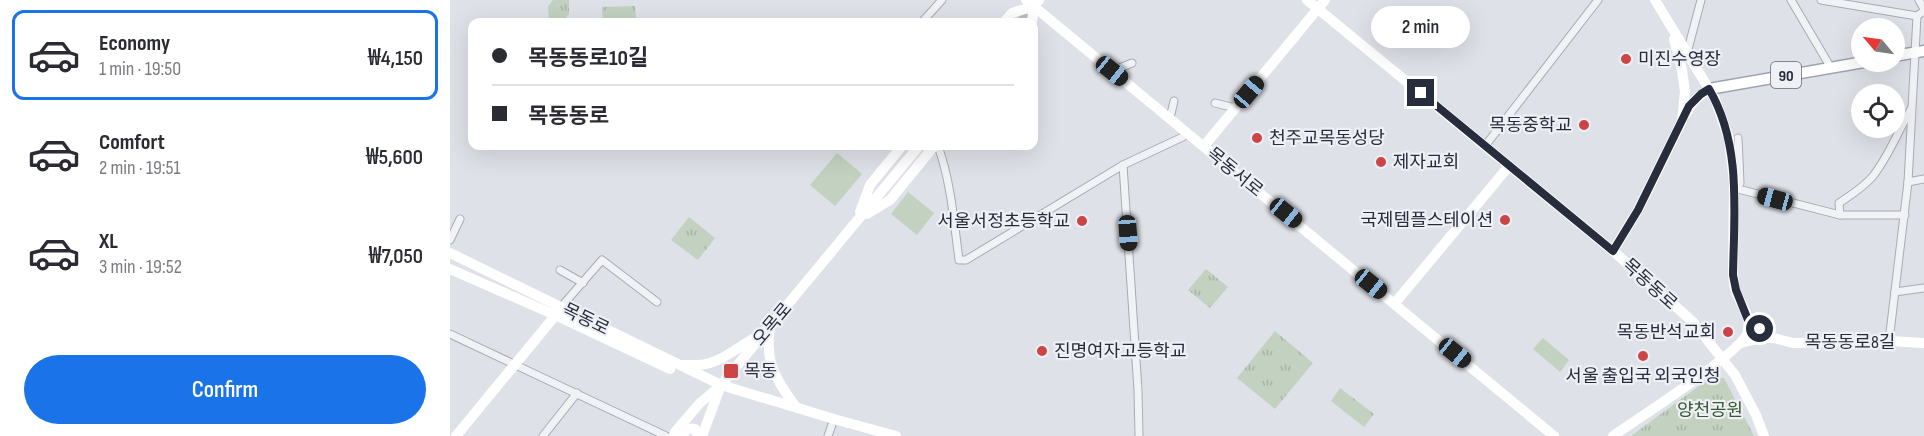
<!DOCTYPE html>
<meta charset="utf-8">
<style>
body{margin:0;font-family:"Sofia Sans Condensed","Noto Sans KR",sans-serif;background:#f2f2f3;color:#2b2b33;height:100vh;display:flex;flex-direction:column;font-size:22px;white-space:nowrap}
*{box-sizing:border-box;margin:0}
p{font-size:20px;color:#7c7c81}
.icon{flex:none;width:33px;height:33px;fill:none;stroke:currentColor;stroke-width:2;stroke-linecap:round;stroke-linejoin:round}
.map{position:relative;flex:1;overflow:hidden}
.sheet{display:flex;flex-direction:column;background:#fff;width:450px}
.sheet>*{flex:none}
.hud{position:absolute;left:18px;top:18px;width:570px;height:132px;border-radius:12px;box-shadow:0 6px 24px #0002;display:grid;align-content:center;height:132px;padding:0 24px;background:#fff}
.needle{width:39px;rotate:299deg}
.tools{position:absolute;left:1401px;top:18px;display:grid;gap:12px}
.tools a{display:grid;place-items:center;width:54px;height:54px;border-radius:50%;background:#fff;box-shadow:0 6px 24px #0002;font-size:30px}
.end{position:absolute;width:27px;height:27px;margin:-14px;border:8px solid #282d3e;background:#fff;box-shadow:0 0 0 3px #fff}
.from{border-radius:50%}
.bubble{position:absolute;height:42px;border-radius:21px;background:#fff;box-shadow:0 6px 24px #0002;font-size:20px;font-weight:600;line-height:42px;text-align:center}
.car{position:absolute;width:18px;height:36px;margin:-18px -9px;border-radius:8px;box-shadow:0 0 4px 2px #0007;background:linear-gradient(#222 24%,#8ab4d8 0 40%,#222 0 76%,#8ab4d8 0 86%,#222 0)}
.hud b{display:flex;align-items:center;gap:21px;height:57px;font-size:22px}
.hud b+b{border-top:2px solid #e1e1e2}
.hud i{width:15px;height:15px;background:#2b2b33}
ul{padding:10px 0 0;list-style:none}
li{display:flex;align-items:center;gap:18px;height:90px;margin:0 12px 9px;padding:0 12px;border:3px solid transparent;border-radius:12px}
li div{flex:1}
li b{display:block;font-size:22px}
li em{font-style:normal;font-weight:600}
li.active{border-color:#1a73e8}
li>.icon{width:54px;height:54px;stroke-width:1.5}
.cta{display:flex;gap:12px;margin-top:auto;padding:12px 24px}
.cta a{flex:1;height:69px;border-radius:36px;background:#1a73e8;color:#fff;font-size:24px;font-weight:600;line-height:69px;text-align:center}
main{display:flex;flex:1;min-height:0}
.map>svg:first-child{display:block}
.park{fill:url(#park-tufts)}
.pitch{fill:#c2d1c0}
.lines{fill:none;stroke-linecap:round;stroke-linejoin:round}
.secondary-tunnel{stroke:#babdc6;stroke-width:10;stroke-dasharray:10 5;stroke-linecap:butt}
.street-casing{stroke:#a8abb5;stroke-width:9}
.primary-casing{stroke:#9ea3b3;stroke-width:13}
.street{stroke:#f1f2f6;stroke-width:7}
.secondary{stroke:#fff;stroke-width:10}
.primary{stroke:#fff;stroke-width:10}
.route{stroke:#282d3e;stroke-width:8}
.poi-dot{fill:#cb4546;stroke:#eef0f5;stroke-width:2}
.labels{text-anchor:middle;stroke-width:4.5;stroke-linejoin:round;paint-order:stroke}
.shield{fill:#eef0f5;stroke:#636875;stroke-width:1.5}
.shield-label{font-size:16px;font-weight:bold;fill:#282d3e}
.poi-label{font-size:18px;fill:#282d3e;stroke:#eef0f5;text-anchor:start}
.street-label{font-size:18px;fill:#282d3e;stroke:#eef0f5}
.park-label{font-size:18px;fill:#375a36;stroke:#eef0f5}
</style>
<main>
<section class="sheet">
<ul>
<li class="active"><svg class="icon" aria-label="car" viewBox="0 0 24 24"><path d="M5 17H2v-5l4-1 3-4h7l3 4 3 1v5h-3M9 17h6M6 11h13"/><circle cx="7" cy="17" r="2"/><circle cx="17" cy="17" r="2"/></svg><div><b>Economy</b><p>1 min · 19:50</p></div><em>₩4,150</em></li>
<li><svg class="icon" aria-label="car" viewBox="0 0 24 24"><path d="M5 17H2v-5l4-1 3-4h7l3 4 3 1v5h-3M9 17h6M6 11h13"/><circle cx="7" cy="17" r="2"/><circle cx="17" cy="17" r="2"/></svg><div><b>Comfort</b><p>2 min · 19:51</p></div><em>₩5,600</em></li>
<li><svg class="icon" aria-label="car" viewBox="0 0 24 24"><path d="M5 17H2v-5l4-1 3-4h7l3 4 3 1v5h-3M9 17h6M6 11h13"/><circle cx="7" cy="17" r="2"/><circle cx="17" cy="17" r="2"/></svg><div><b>XL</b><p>3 min · 19:52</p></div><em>₩7,050</em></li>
</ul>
<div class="cta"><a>Confirm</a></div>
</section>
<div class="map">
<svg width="1474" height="436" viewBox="0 0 1474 436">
<defs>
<pattern id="park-tufts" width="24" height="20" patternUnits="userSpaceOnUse" patternTransform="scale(1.5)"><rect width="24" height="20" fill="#c2d1c0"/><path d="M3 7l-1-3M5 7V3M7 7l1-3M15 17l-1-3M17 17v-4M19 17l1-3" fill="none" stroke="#a7b4a6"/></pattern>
</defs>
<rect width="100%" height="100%" fill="#dfe1e8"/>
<g class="park">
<path d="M103,0H119V14L114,20L99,21L98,6Z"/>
<path d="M185,6L186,22H153L152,7Z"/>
<path d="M239,217L265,238L248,260L221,240Z"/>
<path d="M756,269L778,287L760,308L738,290Z"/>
<path d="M825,331L863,363L825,409L787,378Z"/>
<path d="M1265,378H1274L1304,436H1181L1253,383Z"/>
<path d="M890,388L924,414L914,427L881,401Z"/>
</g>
<g class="pitch">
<path d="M387,153L412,174L385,206L360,185Z"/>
<path d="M458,192L484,213L467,235L441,214Z"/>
<path d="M1093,338L1119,360L1110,372L1083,349Z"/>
</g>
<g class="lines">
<path class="secondary-tunnel" d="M571,22L586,4"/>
<g class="street-casing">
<g id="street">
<path d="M1341,0L1381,68"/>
<path d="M1371,0L1467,16"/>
<path d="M1469,0L1474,9"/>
<path d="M472,22L492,0"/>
<path d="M1237,53L1251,0"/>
<path d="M662,71L682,63"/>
<path d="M765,103L785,108"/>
<path d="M720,118L724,101"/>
<path d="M488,146C501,182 504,222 509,260H516L673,165L739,134"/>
<path d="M1035,146L1148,0"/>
<path d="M673,165L688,390L689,436"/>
<path d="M1458,182L1474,179"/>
<path d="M1284,183H1290L1288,138"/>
<path d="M1284,188L1390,215H1455"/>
<path d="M1390,215L1389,203C1401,195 1414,187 1423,176C1439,156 1448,131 1461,109"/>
<path d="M0,240L10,219"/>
<path d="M110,270L133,283"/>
<path d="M1445,292L1474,288"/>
<path d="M111,307L152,260L207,302"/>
<path d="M0,334L216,436"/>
<path d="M1439,341L1458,182L1467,16L1474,11"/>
<path d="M93,436L127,393"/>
<path d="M378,436L384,419"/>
</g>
</g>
<g class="primary-casing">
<g id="primary">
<path d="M1444,56L1474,51"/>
<path d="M1259,89L1414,62"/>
</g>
</g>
<use href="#street" class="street"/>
<g class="secondary">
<path d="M576,0L1104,436"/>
<path d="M857,0L1163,251L1243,322L1285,375L1306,415L1314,436"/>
<path d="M554,22L562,13L584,6"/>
<path d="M582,22L584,6L589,0"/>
<path d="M1235,115L1245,100L1259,89"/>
<path d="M754,146L875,0"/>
<path d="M410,212L420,185L452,146"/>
<path d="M417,214L440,200L484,146"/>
<path d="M1163,251L1188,210L1232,121L1235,92L1232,70L1224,39"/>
<path d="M0,253L271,385L384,419L446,436"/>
<path d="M0,269L105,315L220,369"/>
<path d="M945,303L1059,166"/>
<path d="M320,326C319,335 318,343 319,351C320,372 335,393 347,408"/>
<path d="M1291,343L1310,338H1324L1343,343L1439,341L1474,343"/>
<path d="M231,365C241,365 251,366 260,363C278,358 293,343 310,335"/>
<path d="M6,436L109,311"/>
<path d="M224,436L225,432L250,403L269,387"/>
<path d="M232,436C236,431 238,427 245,429L248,436"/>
<path d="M252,436L271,385L469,146"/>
<path d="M1163,436C1187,419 1291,353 1298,332C1303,318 1289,303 1285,289C1284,285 1284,280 1283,275L1284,183L1279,139L1265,99L1205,0"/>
</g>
<use href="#primary" class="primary"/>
</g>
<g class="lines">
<path class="route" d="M971,93L1163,251L1188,210L1239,106L1251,94L1259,89C1292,145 1284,213 1283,275L1286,290L1298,320L1310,329"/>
</g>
<g class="poi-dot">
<circle cx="1176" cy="59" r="6"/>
<circle cx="1134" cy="125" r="6"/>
<circle cx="807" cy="138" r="6"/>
<circle cx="931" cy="162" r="6"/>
<circle cx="1055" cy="220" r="6"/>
<circle cx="632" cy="221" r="6"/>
<circle cx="1278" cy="332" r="6"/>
<circle cx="592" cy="351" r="6"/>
<circle cx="1193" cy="356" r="6"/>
<rect x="273" y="363" width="16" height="16" rx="3"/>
</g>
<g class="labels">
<rect class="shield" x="1321" y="62" width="30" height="26" rx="4.5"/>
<g class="shield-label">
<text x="1336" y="81">90</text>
</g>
<g class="poi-label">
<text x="1188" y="65">미진수영장</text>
<text x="1122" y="131" text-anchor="end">목동중학교</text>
<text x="819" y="144">천주교목동성당</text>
<text x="943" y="168">제자교회</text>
<text x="1043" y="226" text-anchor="end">국제템플스테이션</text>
<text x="620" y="227" text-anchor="end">서울서정초등학교</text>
<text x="1266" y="338" text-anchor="end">목동반석교회</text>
<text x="604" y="357">진명여자고등학교</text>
<text x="294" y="377">목동</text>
<text x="1193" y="382" text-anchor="middle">서울 출입국 외국인청</text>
</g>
<g class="street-label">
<text transform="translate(785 172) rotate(39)" y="6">목동서로</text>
<text transform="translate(1200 284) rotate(42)" y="6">목동동로</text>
<text transform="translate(136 319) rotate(26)" y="6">목동로</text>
<text transform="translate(322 324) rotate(-50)" y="6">오목로</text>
<text x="1400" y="348">목동동로8길</text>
</g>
<g class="park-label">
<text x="1260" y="416">양천공원</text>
</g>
</g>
</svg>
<div class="tools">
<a><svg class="needle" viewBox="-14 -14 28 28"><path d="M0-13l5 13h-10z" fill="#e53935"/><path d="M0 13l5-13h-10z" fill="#7c7c81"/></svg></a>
<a><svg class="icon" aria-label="locate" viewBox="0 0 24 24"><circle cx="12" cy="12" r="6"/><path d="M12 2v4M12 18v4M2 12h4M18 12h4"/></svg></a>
</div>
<i class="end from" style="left:1310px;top:329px"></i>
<i class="end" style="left:971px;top:93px"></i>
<div class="bubble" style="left:921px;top:6px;width:99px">2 min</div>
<i class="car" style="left:662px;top:71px;rotate:129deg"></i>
<i class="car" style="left:799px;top:92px;rotate:40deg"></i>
<i class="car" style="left:1325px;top:199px;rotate:285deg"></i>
<i class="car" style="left:836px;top:213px;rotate:129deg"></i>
<i class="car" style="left:678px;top:233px;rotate:176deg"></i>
<i class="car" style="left:921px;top:284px;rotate:129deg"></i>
<i class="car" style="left:1005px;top:353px;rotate:129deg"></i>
<div class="hud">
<b><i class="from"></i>목동동로10길</b>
<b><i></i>목동동로</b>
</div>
</div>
</main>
